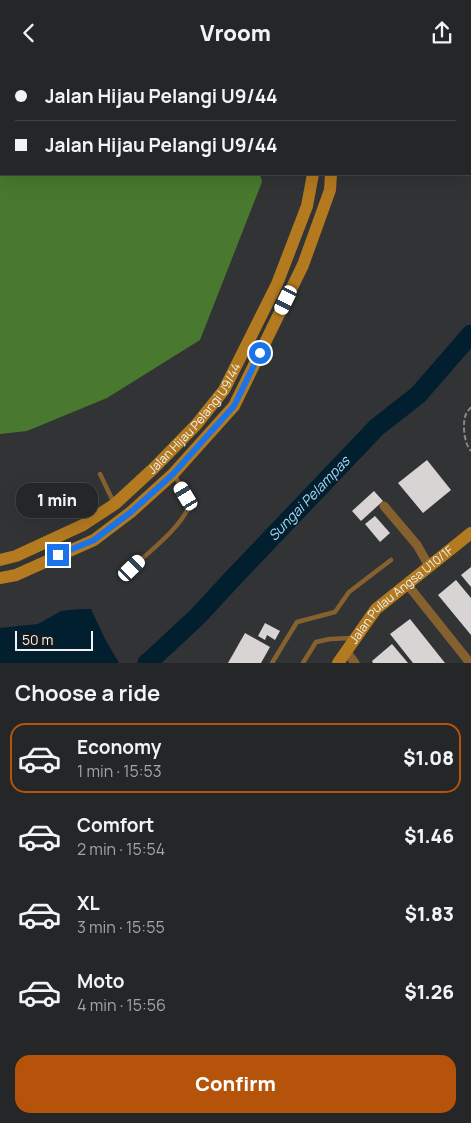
<!DOCTYPE html>
<meta charset="utf-8">
<style>
body{margin:0;font-family:Manrope,sans-serif;background:#2d2e30;color:#f1f3f6;height:100vh;display:flex;flex-direction:column;font-size:19px;white-space:nowrap}
*{box-sizing:border-box;margin:0}
p{font-size:16px;color:#a3a5a8}
.icon{flex:none;width:28px;height:28px;fill:none;stroke:currentColor;stroke-width:2;stroke-linecap:round;stroke-linejoin:round}
.map{position:relative;height:598px;overflow:hidden}
.details{display:flex;flex-direction:column;background:#252628;flex:1}
.details>*{flex:none}
.hud{position:absolute;left:0px;top:0px;width:471px;height:110px;box-shadow:0 5px 20px #0002,0 0 0 1px #424345;display:grid;align-content:center;height:110px;padding:0 15px;background:#252628}
.scale{position:absolute;left:15px;bottom:12px;width:78px;box-sizing:border-box;padding-left:5px;border:2px solid #f2f3f4;border-top:0;font-size:14px;line-height:18px;white-space:nowrap;color:#f2f3f4;-webkit-text-stroke:4px #1a1a1b;paint-order:stroke}
.end{position:absolute;width:22px;height:22px;margin:-11px;border:6px solid #1a73e8;background:#fff;box-shadow:0 0 0 2px #fff}
.from{border-radius:50%}
.bubble{position:absolute;height:35px;border-radius:15px;background:#252628;box-shadow:0 5px 20px #0002,0 0 0 1px #424345;font-size:16px;font-weight:800;line-height:35px;text-align:center}
.car{position:absolute;width:15px;height:30px;margin:-15px -8px;border-radius:6px;box-shadow:0 0 4px 1px #0007;background:linear-gradient(#fff 24%,#345 0 40%,#fff 0 76%,#345 0 86%,#fff 0)}
.hud b{display:flex;align-items:center;gap:18px;height:48px;font-size:19px}
.hud b+b{border-top:1px solid #424345}
.hud i{width:12px;height:12px;background:#f1f3f6}
ul{padding:0;list-style:none}
li{display:flex;align-items:center;gap:15px;height:70px;margin:0 10px 8px;padding:0 5px;border:2px solid transparent;border-radius:15px}
li div{flex:1}
li b{display:block;font-size:19px}
li em{font-style:normal;font-weight:800}
li.current{border-color:#b45309}
li>.icon{width:45px;height:45px;stroke-width:1.5}
h2{padding:0 15px;font-size:22px;line-height:60px}
.primary-button{display:flex;gap:10px;margin-top:auto;padding:10px 15px}
.primary-button a{flex:1;height:58px;border-radius:15px;background:#b45309;color:#fff;font-size:20px;font-weight:800;line-height:58px;text-align:center}
header{display:flex;justify-content:space-between;align-items:center;height:65px;padding:0 15px;background:#252628;font-size:22px;font-weight:800}
.map>svg:first-child{display:block}
.forest{fill:#48792e}
.water{fill:#011f2f}
.lines{fill:none;stroke-linecap:round;stroke-linejoin:round}
.river{stroke:#011f2f;stroke-width:19}
.building{fill:#d7d4d3}
.path{stroke:#87898a;stroke-width:2;stroke-dasharray:5 2.5;stroke-linecap:butt}
.lane{stroke:#856130;stroke-width:4.5}
.street{stroke:#856130;stroke-width:9}
.secondary{stroke:#b37a20;stroke-width:12}
.route{stroke:#1a73e8;stroke-width:6}
.labels{text-anchor:middle;stroke-width:5;stroke-linejoin:round;paint-order:stroke}
.street-label{font-size:12px;fill:#f2f3f4;stroke:#1a1a1b}
.water-label{font-size:14px;font-style:italic;fill:#aad6f1;stroke:#1a1a1b}
</style>
<header><svg class="icon" aria-label="back" viewBox="0 0 24 24"><path d="M15 5l-7 7 7 7"/></svg>Vroom<svg class="icon" aria-label="share" viewBox="0 0 24 24"><path d="M12 15V3M7 8l5-5 5 5M5 13v7h14v-7"/></svg></header>
<div class="map">
<svg width="471" height="598" viewBox="0 0 471 598">
<rect width="100%" height="100%" fill="#313335"/>
<path class="forest" d="M0,0H232V1H1V109H260L262,117L200,275L107,333L27,366L0,369Z"/>
<path class="water" d="M80,544H91L105,574L119,598H0V563L38,559L61,546Z"/>
<g class="lines">
<path class="river" id="s1" d="M147,598L154,592L198,551L234,512L377,362L418,330L471,269"/>
</g>
<g class="building">
<path d="M427,395L451,425L423,448L398,418Z"/>
<path d="M374,426L383,436L361,456L352,446Z"/>
<path d="M375,451L390,468L380,477L365,459Z"/>
<path d="M471,502V522L461,510Z"/>
<path d="M456,515L471,533V570L438,530Z"/>
<path d="M410,554L445,598H413L390,569Z"/>
<path d="M265,558L280,566L275,575L267,570L265,575L258,571Z"/>
<path d="M245,568L270,582L261,598H228Z"/>
<path d="M392,579L408,598H373L372,596Z"/>
</g>
<g class="lines">
<path class="path" d="M471,342C469,345 467,347 466,349C462,358 464,379 471,386"/>
<g class="lane">
<path d="M100,409L114,438"/>
<path d="M132,503C152,484 177,466 189,442L186,431L175,411"/>
<path d="M272,598L297,557L335,547L349,527L391,495"/>
<path d="M303,598L316,577L330,574L352,573"/>
</g>
<g class="street">
<path d="M384,441L417,480L429,501"/>
<path d="M407,519L470,598"/>
<path d="M346,586L355,598"/>
</g>
<g class="secondary">
<path d="M322,0V1"/>
<path d="M336,1V0"/>
<path id="s2" d="M0,495L16,491L83,460L115,439L154,403L196,360L224,325L277,219L307,141L313,109"/>
<path d="M0,513L16,510L94,475L131,447L173,409L234,341L303,200L330,125L331,109"/>
<path id="s3" d="M338,598L376,544L471,468"/>
</g>
</g>
<g class="lines">
<path class="route" d="M58,490L94,475L131,447L173,409L234,341L260,288"/>
</g>
<g class="labels">
<g class="street-label">
<text dy="4" stroke="none"><textPath href="#s2" startOffset="246">Jalan Hijau Pelangi U9/44</textPath></text>
<text dy="4" stroke="none"><textPath href="#s3" startOffset="94">Jalan Pulau Angsa U10/1F</textPath></text>
</g>
<g class="water-label">
<text dy="5" stroke="none"><textPath href="#s1" startOffset="231">Sungai Pelampas</textPath></text>
</g>
</g>
</svg>
<div class="scale">50 m</div>
<i class="end from" style="left:260px;top:288px"></i>
<i class="end" style="left:58px;top:490px"></i>
<div class="bubble" style="left:16px;top:418px;width:82px">1 min</div>
<i class="car" style="left:286px;top:235px;rotate:206deg"></i>
<i class="car" style="left:186px;top:431px;rotate:329deg"></i>
<i class="car" style="left:132px;top:503px;rotate:46deg"></i>
<div class="hud">
<b><i class="from"></i>Jalan Hijau Pelangi U9/44</b>
<b><i></i>Jalan Hijau Pelangi U9/44</b>
</div>
</div>
<section class="details">
<h2>Choose a ride</h2>
<ul>
<li class="current"><svg class="icon" aria-label="car" viewBox="0 0 24 24"><path d="M5 17H2v-5l4-1 3-4h7l3 4 3 1v5h-3M9 17h6M6 11h13"/><circle cx="7" cy="17" r="2"/><circle cx="17" cy="17" r="2"/></svg><div><b>Economy</b><p>1 min · 15:53</p></div><em>$1.08</em></li>
<li><svg class="icon" aria-label="car" viewBox="0 0 24 24"><path d="M5 17H2v-5l4-1 3-4h7l3 4 3 1v5h-3M9 17h6M6 11h13"/><circle cx="7" cy="17" r="2"/><circle cx="17" cy="17" r="2"/></svg><div><b>Comfort</b><p>2 min · 15:54</p></div><em>$1.46</em></li>
<li><svg class="icon" aria-label="car" viewBox="0 0 24 24"><path d="M5 17H2v-5l4-1 3-4h7l3 4 3 1v5h-3M9 17h6M6 11h13"/><circle cx="7" cy="17" r="2"/><circle cx="17" cy="17" r="2"/></svg><div><b>XL</b><p>3 min · 15:55</p></div><em>$1.83</em></li>
<li><svg class="icon" aria-label="car" viewBox="0 0 24 24"><path d="M5 17H2v-5l4-1 3-4h7l3 4 3 1v5h-3M9 17h6M6 11h13"/><circle cx="7" cy="17" r="2"/><circle cx="17" cy="17" r="2"/></svg><div><b>Moto</b><p>4 min · 15:56</p></div><em>$1.26</em></li>
</ul>
<div class="primary-button"><a>Confirm</a></div>
</section>
